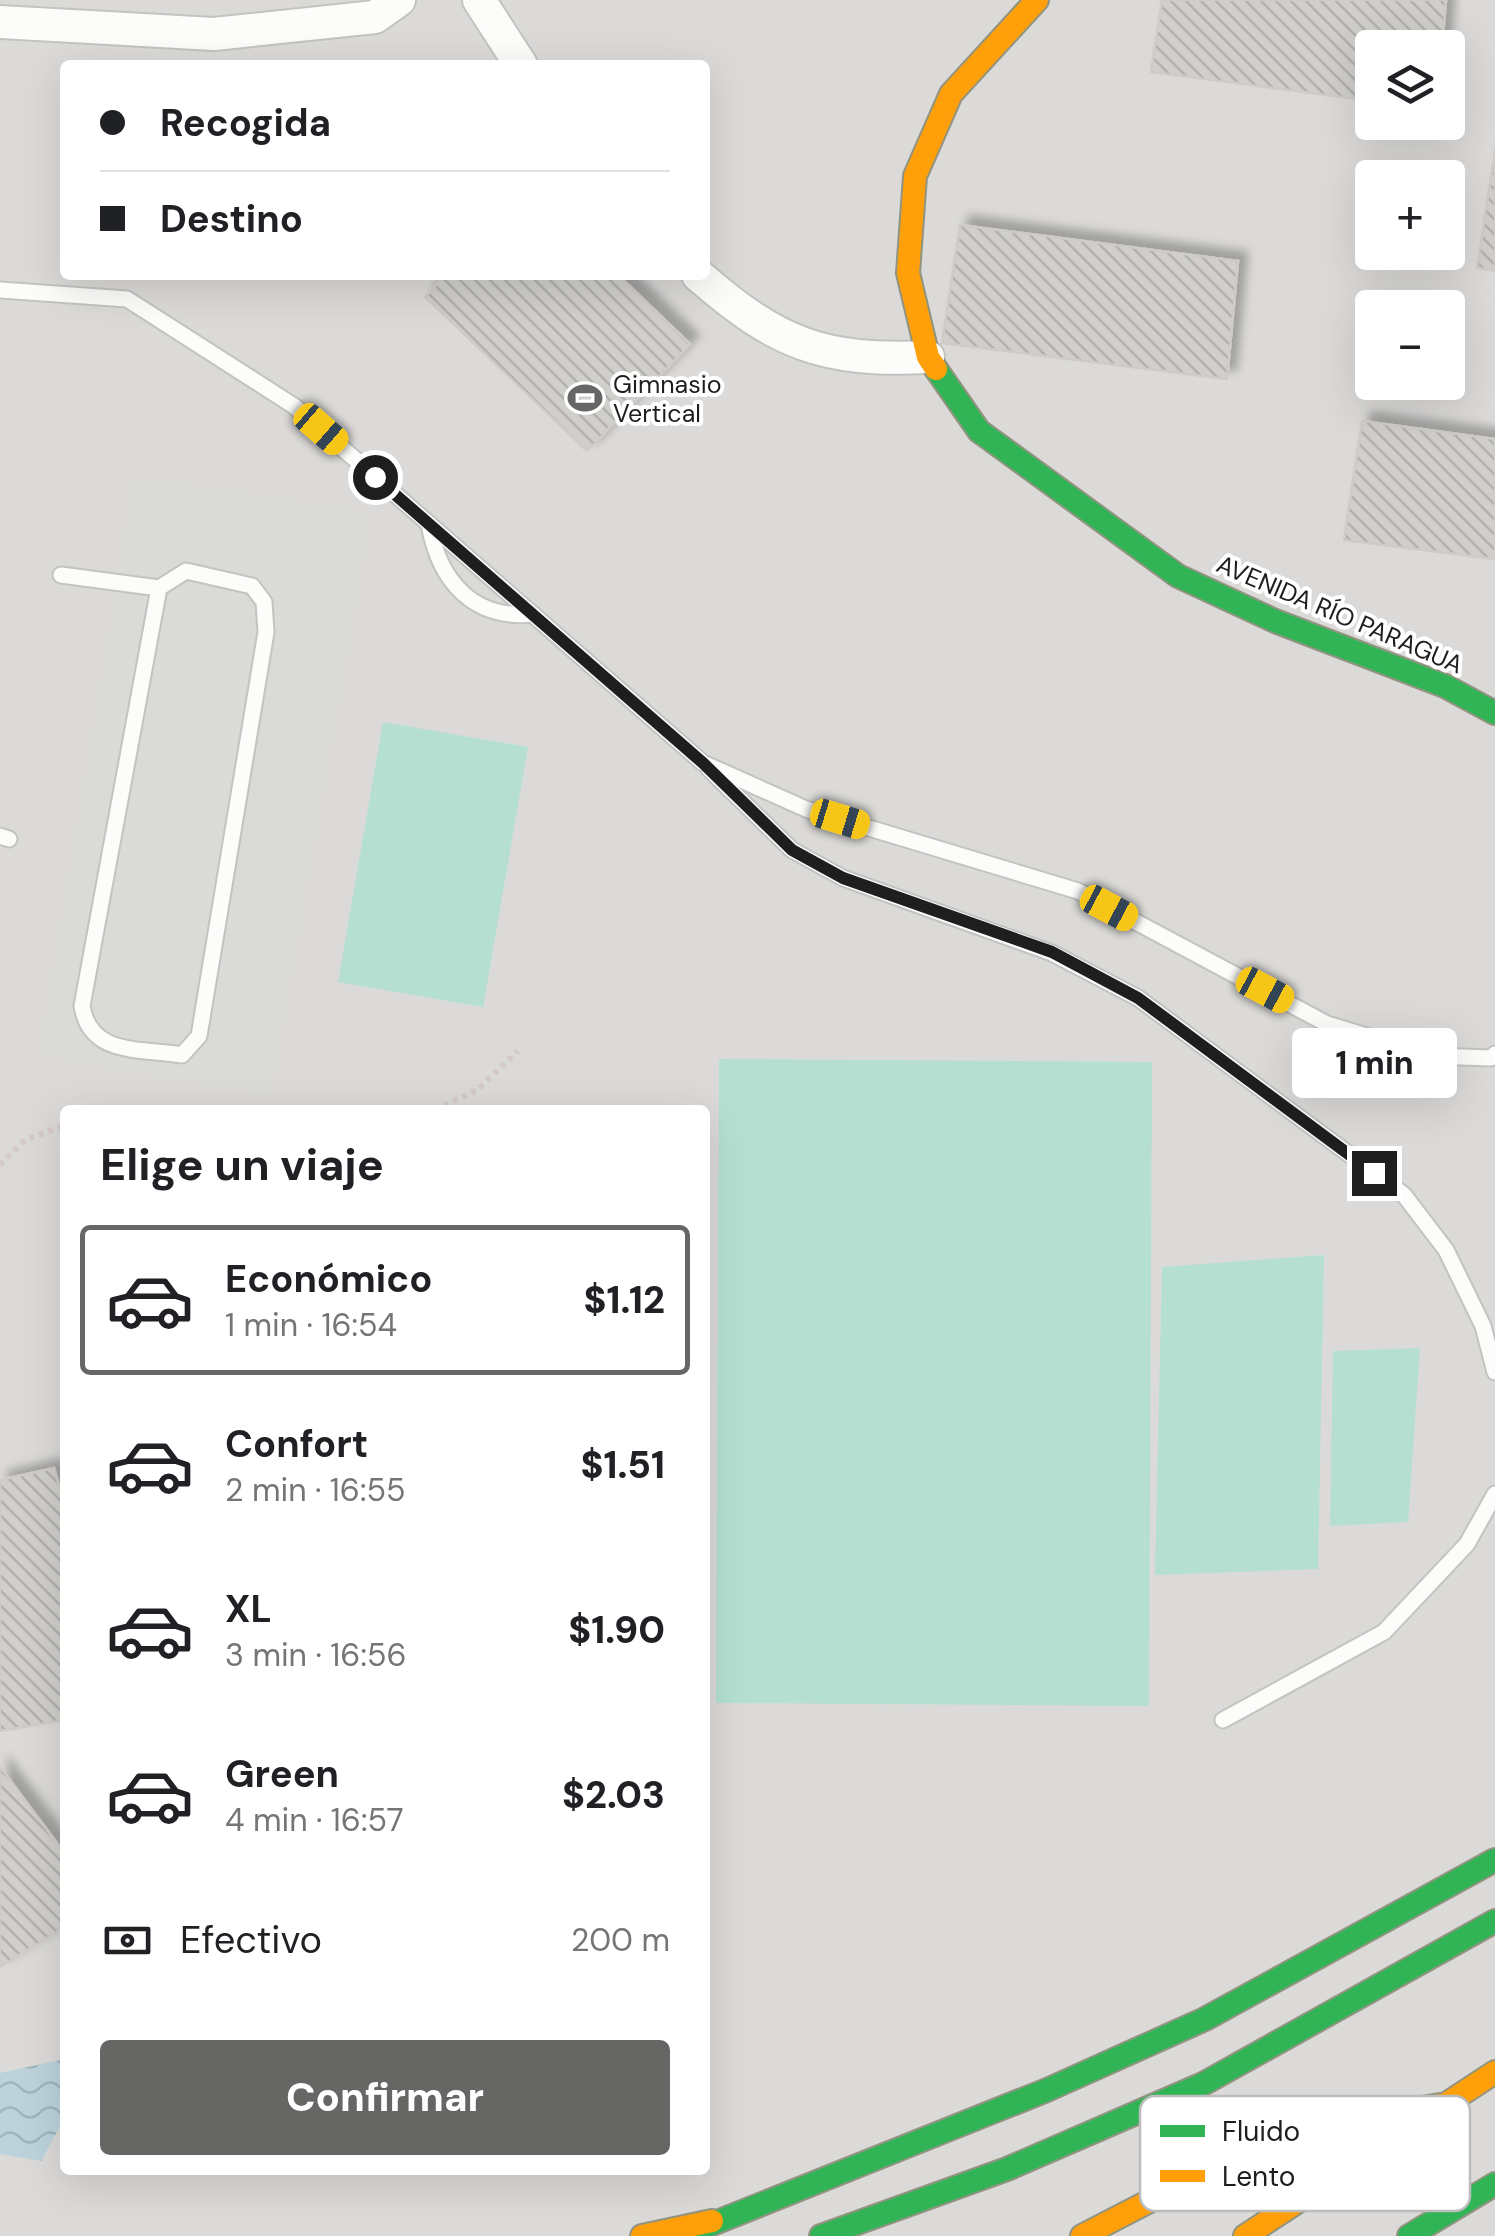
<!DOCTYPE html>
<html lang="es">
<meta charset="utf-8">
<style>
body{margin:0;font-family:"DM Sans",sans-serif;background:#f2f2f2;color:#202124;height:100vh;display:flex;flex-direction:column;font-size:38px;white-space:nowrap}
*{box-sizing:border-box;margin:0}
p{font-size:32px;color:#757577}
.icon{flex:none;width:55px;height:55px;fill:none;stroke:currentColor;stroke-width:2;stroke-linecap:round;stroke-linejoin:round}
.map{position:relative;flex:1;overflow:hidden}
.sheet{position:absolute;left:60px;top:1105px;width:650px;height:1070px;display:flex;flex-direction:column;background:#fff;border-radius:10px;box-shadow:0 10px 40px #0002}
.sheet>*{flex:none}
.guide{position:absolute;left:60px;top:60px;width:650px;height:220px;border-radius:10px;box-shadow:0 10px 40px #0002;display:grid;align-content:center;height:220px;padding:0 40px;background:#fff}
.controls{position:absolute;left:1355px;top:30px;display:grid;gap:20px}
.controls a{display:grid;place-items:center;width:110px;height:110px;border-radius:10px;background:#fff;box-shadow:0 10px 40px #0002;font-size:50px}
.end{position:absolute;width:45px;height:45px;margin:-22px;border:12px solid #1e1e1e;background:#fff;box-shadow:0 0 0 5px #fff}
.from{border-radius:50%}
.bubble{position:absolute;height:70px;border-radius:10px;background:#fff;box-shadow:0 10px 40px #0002;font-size:32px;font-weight:800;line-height:70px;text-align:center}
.car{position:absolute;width:30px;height:60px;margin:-30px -15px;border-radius:12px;box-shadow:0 0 8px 2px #0007;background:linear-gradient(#f5c518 24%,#345 0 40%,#f5c518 0 76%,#345 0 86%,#f5c518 0)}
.guide b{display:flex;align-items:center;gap:35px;height:95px;font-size:38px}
.guide b+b{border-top:2px solid #e0e0e0}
.guide i{width:25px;height:25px;background:#202124}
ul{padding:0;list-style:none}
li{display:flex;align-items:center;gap:30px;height:150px;margin:0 20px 15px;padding:0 20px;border:5px solid transparent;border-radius:10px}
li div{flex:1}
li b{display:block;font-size:38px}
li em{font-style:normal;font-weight:800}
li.selected{border-color:#666664}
li>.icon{width:90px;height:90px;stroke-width:1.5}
h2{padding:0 40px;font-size:45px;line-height:120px}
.pay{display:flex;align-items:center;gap:25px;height:110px;padding:0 40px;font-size:38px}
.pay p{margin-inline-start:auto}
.button{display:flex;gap:20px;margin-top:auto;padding:20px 40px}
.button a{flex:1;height:115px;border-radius:10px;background:#666664;color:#fff;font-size:40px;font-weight:800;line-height:115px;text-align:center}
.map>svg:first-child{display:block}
.residential{fill:#dbdad8;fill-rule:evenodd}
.religious{fill:#dadad8}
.pitch{fill:#b5e0d1}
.water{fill:url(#water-waves)}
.building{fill:url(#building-back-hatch);stroke:#cfccc8;stroke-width:2.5;filter:url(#shadow)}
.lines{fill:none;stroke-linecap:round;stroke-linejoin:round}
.lane-casing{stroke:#c3c3c1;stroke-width:19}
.street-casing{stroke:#c3c3c1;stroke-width:36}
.fast-casing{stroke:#919480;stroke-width:26}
.slow-casing{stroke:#919480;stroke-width:26}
.path{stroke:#d5cac7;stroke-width:6;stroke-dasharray:5 5;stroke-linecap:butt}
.lane{stroke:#fcfcfb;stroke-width:15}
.street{stroke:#fcfcfb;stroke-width:32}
.fast{stroke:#30b455;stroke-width:22}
.slow{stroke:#ff9f0a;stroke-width:22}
.route{stroke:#1e1e1e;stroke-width:12}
.labels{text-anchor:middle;stroke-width:8;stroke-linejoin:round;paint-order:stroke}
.poi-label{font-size:25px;fill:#1e1e1e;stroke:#fff;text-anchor:start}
.street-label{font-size:25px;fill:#1e1e1e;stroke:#fff}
.key{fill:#fff;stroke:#bcbcbc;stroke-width:2.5}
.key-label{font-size:28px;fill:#1e1e1e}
</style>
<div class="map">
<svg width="1495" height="2236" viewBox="0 0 1495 2236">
<defs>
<pattern id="water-waves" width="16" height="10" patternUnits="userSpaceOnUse" patternTransform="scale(2.5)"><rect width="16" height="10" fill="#bcd3dc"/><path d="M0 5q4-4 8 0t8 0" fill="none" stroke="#a1b5bc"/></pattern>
<pattern id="building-back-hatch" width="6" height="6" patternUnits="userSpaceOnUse" patternTransform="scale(2.5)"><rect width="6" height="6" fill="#d0cfcb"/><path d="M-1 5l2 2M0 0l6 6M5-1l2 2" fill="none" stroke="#b2b1ae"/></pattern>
<filter id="shadow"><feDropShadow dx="9" dy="-9" stdDeviation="5" flood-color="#0004"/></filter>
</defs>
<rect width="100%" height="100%" fill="#ecebe6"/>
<path class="residential" d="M0,0H1495V2236H0ZM1372,48H1448V122H1372ZM65,65H705V275H65ZM1372,178H1448V252H1372ZM1372,308H1448V382H1372ZM65,1110H705V2170H65Z"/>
<path class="religious" d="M136,480L368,515L268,1092L43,1052Z"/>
<g class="pitch">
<path d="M383,722L528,747L483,1007L338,982Z"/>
<path d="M719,1059L1152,1062L1149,1706L716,1703Z"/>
<path d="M1324,1255L1318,1569L1155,1575L1162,1267Z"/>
<path d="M1420,1348L1408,1522L1330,1526L1333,1351Z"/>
</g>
<path class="water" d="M65,2059V2117L41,2161L0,2154V2073Z"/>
<g class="building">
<path d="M1162,0H1446L1442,48H1372V101L1151,72Z"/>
<path d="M1495,150V271L1477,268Z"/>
<path d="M960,225L1238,261L1227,379L942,343Z"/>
<path d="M446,275H618L690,344L587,451L425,297Z"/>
<path d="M1362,421L1495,439V559L1344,540Z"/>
<path d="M54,1468L65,1508V1720L0,1731V1480Z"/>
<path d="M0,1767L65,1854V1927L0,1967Z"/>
</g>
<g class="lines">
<g class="lane-casing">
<g id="lane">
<path d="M0,290L127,299L294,406L703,763L806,809L1078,891L1327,1024L1432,1056L1491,1058L1495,1054"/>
<path d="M429,524C439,581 473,620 533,614"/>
<path d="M61,575L159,588L82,1006C90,1056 140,1048 182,1055L199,1036L266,632L264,602L252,586L186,571L159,588"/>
<path d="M709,769L792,850L843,878L1052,953L1138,998L1404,1195L1446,1250L1483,1326L1495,1372"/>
<path d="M0,836L9,839"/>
<path d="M1223,1720L1384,1632L1467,1544L1495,1494"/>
</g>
</g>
<g class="street-casing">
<g id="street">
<path d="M479,0L521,65"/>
<path d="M0,22L214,34L375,17L399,0"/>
<path d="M698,275C777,344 823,362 928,357"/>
</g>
</g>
<g class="fast-casing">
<g id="fast">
<path d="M936,369L979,431L1178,576L1275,621L1445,686L1495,713"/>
<path d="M682,2236L1047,2090L1205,2019L1495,1860"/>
<path d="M821,2236L1007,2169L1203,2084L1495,1921"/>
<path d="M1409,2236L1495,2184"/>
</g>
</g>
<g class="slow-casing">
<g id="slow">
<path d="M936,369L928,357L908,273L915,176L951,94L1037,0"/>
<path d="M642,2236L712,2221"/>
<path d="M1082,2236L1285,2131L1440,2105"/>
<path d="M1245,2236L1495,2072"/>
</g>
</g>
<g class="path">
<path d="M435,1110L477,1090L518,1051"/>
<path d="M0,1165L25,1140L65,1125"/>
</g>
<use href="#lane" class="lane"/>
<use href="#street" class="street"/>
<use href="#fast" class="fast"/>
<use href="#slow" class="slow"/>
</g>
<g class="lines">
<path class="route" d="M375,477L703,763L792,850L843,878L1052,952L1138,998L1374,1173"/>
</g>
<defs>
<g id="stadium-bare" transform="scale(2.7)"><path d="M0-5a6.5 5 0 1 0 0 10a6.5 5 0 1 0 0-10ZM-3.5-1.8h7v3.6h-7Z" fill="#666664" stroke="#fff" stroke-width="2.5" paint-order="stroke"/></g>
</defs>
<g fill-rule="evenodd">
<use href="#stadium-bare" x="585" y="398"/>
</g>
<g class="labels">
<g class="poi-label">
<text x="613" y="393">Gimnasio<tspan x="613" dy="29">Vertical</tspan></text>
</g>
<g class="street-label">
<text transform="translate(1340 614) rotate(23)" y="9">AVENIDA RÍO PARAGUA</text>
</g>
</g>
<rect x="1140" y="2096" width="330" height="115" rx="15" class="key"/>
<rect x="1160" y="2125" width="45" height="12" fill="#30b455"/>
<rect x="1160" y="2170" width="45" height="12" fill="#ff9f0a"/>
<g class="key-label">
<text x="1222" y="2141">Fluido</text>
<text x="1222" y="2186">Lento</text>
</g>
</svg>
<div class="controls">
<a><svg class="icon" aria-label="layers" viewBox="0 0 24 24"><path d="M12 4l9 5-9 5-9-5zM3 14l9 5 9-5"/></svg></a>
<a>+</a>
<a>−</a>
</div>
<i class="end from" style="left:375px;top:477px"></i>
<i class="end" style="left:1374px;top:1173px"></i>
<div class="bubble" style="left:1292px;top:1028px;width:165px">1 min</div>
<i class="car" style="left:321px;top:429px;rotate:131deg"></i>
<i class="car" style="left:840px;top:819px;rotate:107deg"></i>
<i class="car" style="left:1109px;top:908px;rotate:118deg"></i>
<i class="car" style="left:1265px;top:990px;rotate:118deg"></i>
<div class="guide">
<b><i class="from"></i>Recogida</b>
<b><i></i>Destino</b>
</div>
<section class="sheet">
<h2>Elige un viaje</h2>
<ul>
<li class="selected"><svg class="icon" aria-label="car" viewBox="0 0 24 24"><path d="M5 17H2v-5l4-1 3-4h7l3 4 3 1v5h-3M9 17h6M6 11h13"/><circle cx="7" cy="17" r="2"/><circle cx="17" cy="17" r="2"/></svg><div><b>Económico</b><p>1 min · 16:54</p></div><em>$1.12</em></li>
<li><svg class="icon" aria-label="car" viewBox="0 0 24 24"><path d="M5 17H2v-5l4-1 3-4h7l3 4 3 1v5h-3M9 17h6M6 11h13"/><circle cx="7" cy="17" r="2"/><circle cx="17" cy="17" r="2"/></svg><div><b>Confort</b><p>2 min · 16:55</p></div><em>$1.51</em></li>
<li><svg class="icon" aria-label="car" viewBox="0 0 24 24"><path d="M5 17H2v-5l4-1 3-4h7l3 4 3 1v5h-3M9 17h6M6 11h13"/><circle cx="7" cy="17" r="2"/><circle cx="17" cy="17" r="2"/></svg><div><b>XL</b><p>3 min · 16:56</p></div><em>$1.90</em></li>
<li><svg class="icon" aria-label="car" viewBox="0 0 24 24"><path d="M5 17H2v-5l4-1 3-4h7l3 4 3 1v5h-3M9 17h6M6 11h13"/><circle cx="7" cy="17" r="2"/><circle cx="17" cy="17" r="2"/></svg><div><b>Green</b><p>4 min · 16:57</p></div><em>$2.03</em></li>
</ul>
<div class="pay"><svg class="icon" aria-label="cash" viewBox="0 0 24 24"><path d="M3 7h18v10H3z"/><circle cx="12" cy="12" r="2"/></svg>Efectivo<p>200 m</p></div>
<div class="button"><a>Confirmar</a></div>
</section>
</div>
